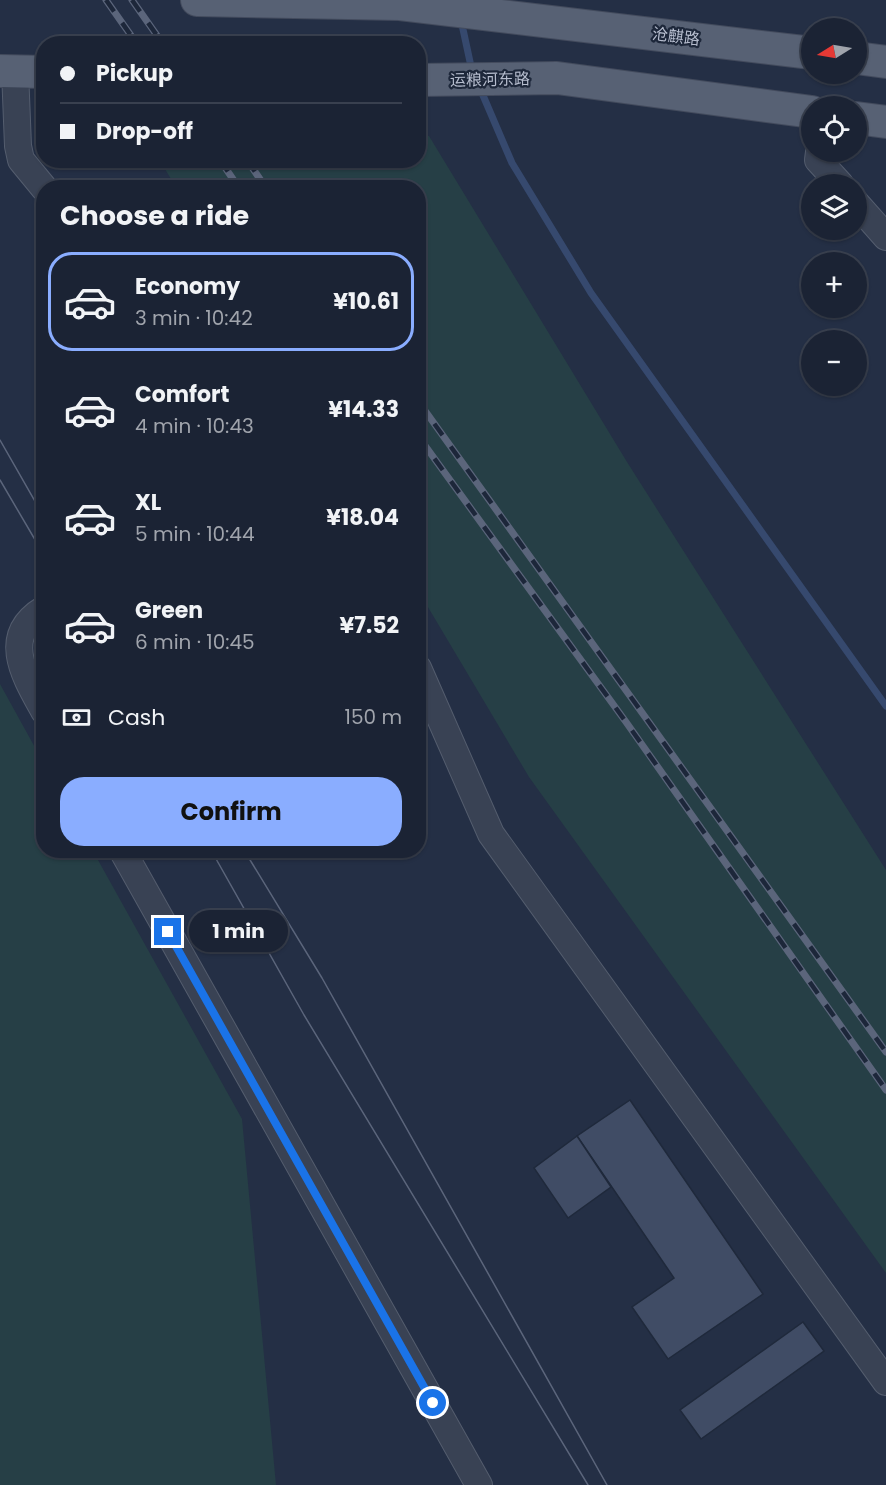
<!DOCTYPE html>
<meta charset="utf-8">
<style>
body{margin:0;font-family:Poppins,"Noto Sans SC",sans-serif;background:#282f40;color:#f1f3f6;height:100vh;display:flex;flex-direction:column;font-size:22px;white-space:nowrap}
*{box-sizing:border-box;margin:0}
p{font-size:20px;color:#a0a4ac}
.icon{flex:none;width:33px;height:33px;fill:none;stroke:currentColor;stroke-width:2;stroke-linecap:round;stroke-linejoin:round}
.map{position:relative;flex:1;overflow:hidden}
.sheet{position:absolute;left:36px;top:180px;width:390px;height:678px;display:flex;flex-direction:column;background:#1b2334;border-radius:24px;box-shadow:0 2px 4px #0004,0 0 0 2px #39404f}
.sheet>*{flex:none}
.top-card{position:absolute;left:36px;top:36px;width:390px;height:132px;border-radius:24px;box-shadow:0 2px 4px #0004,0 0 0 2px #39404f;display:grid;align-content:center;height:132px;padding:0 24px;background:#1b2334}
.needle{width:39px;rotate:259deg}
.buttons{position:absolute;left:801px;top:18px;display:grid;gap:12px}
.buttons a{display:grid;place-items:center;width:66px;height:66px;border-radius:50%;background:#1b2334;box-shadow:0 2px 4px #0004,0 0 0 2px #39404f;font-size:30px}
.end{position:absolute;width:27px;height:27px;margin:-14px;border:8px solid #1a73e8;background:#fff;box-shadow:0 0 0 3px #fff}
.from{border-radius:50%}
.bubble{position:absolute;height:42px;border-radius:21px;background:#1b2334;box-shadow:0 2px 4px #0004,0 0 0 2px #39404f;font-size:20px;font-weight:700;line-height:42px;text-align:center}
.top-card b{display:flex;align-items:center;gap:21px;height:57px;font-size:22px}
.top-card b+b{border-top:2px solid #39404f}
.top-card i{width:15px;height:15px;background:#f1f3f6}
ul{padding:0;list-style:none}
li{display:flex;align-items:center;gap:18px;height:99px;margin:0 12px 9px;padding:0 12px;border:3px solid transparent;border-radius:24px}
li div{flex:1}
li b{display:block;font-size:22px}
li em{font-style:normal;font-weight:700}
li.selected{border-color:#8aadff}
li>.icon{width:54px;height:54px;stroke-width:1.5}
h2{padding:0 24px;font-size:27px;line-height:72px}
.pay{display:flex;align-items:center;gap:15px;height:66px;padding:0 24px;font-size:22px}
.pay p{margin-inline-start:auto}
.button{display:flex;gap:12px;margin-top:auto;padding:12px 24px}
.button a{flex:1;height:69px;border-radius:24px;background:#8aadff;color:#111;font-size:24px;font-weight:700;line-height:69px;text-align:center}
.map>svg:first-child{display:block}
.green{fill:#263f46}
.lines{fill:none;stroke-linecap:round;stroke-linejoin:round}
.stream{stroke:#36496e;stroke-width:7}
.building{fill:#404c65;stroke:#1f293b;stroke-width:1.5}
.minor-casing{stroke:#545d6e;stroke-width:28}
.major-casing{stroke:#434b5d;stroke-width:34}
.minor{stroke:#394254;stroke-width:26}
.major{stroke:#576174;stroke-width:32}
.tram{stroke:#5b657b;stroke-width:1.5}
.rail-casing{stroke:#5b657b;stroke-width:7}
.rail{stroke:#1d273a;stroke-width:4.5;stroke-dasharray:14;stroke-linecap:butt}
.route{stroke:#1a73e8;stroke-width:8}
.labels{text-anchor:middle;stroke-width:4.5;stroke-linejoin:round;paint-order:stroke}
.street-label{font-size:16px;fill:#b6bdce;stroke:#1d273a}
</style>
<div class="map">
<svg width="886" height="1485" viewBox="0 0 886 1485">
<rect width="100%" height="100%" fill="#242f45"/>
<g class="green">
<path d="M419,136H429L627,462L886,870V1273L529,777L419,592L418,188L176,187L160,161L418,160Z"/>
<path d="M0,684L43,762L44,850L93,851L242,1119L276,1485H0Z"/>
</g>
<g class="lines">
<g class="stream">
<path d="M461,20L472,71"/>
<path d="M479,86L512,163L591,293L886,706"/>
</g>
</g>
<g class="building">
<path d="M630,1100L763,1294L668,1359L632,1307L674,1278L577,1136Z"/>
<path d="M577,1136L611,1187L568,1218L534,1168Z"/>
<path d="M803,1322L824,1351L701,1439L680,1410Z"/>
</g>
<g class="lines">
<g class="minor-casing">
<g id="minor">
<path d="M15,71L18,146L21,160L44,188"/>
<path d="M819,152L818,160L840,184"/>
<path d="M856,203L886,237"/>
<path d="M44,609C0,636 24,675 44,711"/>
<path d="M418,668L491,834L886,1382"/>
<path d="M122,850L479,1485"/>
</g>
</g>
<g class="major-casing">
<g id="major">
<path d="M197,0L400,4L812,53"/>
<path d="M856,58L886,62"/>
<path d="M0,71L44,72"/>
<path d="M418,80L557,78L812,112"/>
<path d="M856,118L886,122"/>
</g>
</g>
<use href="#minor" class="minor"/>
<use href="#major" class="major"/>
<g class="tram">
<path d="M0,440L44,517"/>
<path d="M0,480L44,555"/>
<path d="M211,850L304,1015L588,1485"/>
<path d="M244,850L322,978L607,1485"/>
</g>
<g class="rail-casing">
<g id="rail">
<path d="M106,0L137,44"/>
<path d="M132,0L163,44"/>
<path d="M220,160L239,188"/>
<path d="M247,160L266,188"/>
<path d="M418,401L886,1052"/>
<path d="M418,436L626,722L886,1090"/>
</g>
</g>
<use href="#rail" class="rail"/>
</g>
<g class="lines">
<path class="route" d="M168,932L433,1403"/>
</g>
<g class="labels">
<g class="street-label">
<text transform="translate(676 36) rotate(7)" y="6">沧麒路</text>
<text transform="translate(490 79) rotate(-1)" y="6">运粮河东路</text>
</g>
</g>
</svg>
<div class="buttons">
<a><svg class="needle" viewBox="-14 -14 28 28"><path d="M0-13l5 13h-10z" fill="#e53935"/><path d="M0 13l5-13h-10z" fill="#a0a4ac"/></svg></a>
<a><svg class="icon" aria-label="locate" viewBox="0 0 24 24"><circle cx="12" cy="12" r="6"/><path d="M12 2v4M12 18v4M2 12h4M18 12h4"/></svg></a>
<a><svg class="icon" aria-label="layers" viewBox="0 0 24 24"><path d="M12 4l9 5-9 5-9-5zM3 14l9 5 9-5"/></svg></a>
<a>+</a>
<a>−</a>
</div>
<i class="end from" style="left:433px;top:1403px"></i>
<i class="end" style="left:168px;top:932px"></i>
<div class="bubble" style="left:189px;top:910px;width:99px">1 min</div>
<div class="top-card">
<b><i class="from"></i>Pickup</b>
<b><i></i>Drop-off</b>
</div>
<section class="sheet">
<h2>Choose a ride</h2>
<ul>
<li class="selected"><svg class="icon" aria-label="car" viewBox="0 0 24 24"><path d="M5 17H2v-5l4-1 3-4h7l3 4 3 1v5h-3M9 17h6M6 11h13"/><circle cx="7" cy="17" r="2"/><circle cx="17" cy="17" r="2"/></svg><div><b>Economy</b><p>3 min · 10:42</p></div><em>¥10.61</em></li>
<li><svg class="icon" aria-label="car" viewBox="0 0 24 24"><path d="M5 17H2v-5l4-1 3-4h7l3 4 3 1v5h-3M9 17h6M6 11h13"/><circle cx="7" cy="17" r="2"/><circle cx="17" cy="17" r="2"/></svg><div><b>Comfort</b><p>4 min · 10:43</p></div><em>¥14.33</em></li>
<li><svg class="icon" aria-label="car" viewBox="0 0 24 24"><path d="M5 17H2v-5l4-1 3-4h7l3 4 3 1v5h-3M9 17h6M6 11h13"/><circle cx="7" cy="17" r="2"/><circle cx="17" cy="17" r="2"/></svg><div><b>XL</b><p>5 min · 10:44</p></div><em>¥18.04</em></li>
<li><svg class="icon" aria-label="car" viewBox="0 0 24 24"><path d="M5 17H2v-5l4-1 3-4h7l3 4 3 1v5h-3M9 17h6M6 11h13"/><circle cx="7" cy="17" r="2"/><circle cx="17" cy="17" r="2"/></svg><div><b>Green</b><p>6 min · 10:45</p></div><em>¥7.52</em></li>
</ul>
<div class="pay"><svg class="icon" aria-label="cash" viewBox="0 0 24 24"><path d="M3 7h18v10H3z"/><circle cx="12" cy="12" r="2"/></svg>Cash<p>150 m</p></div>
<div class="button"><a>Confirm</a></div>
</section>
</div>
